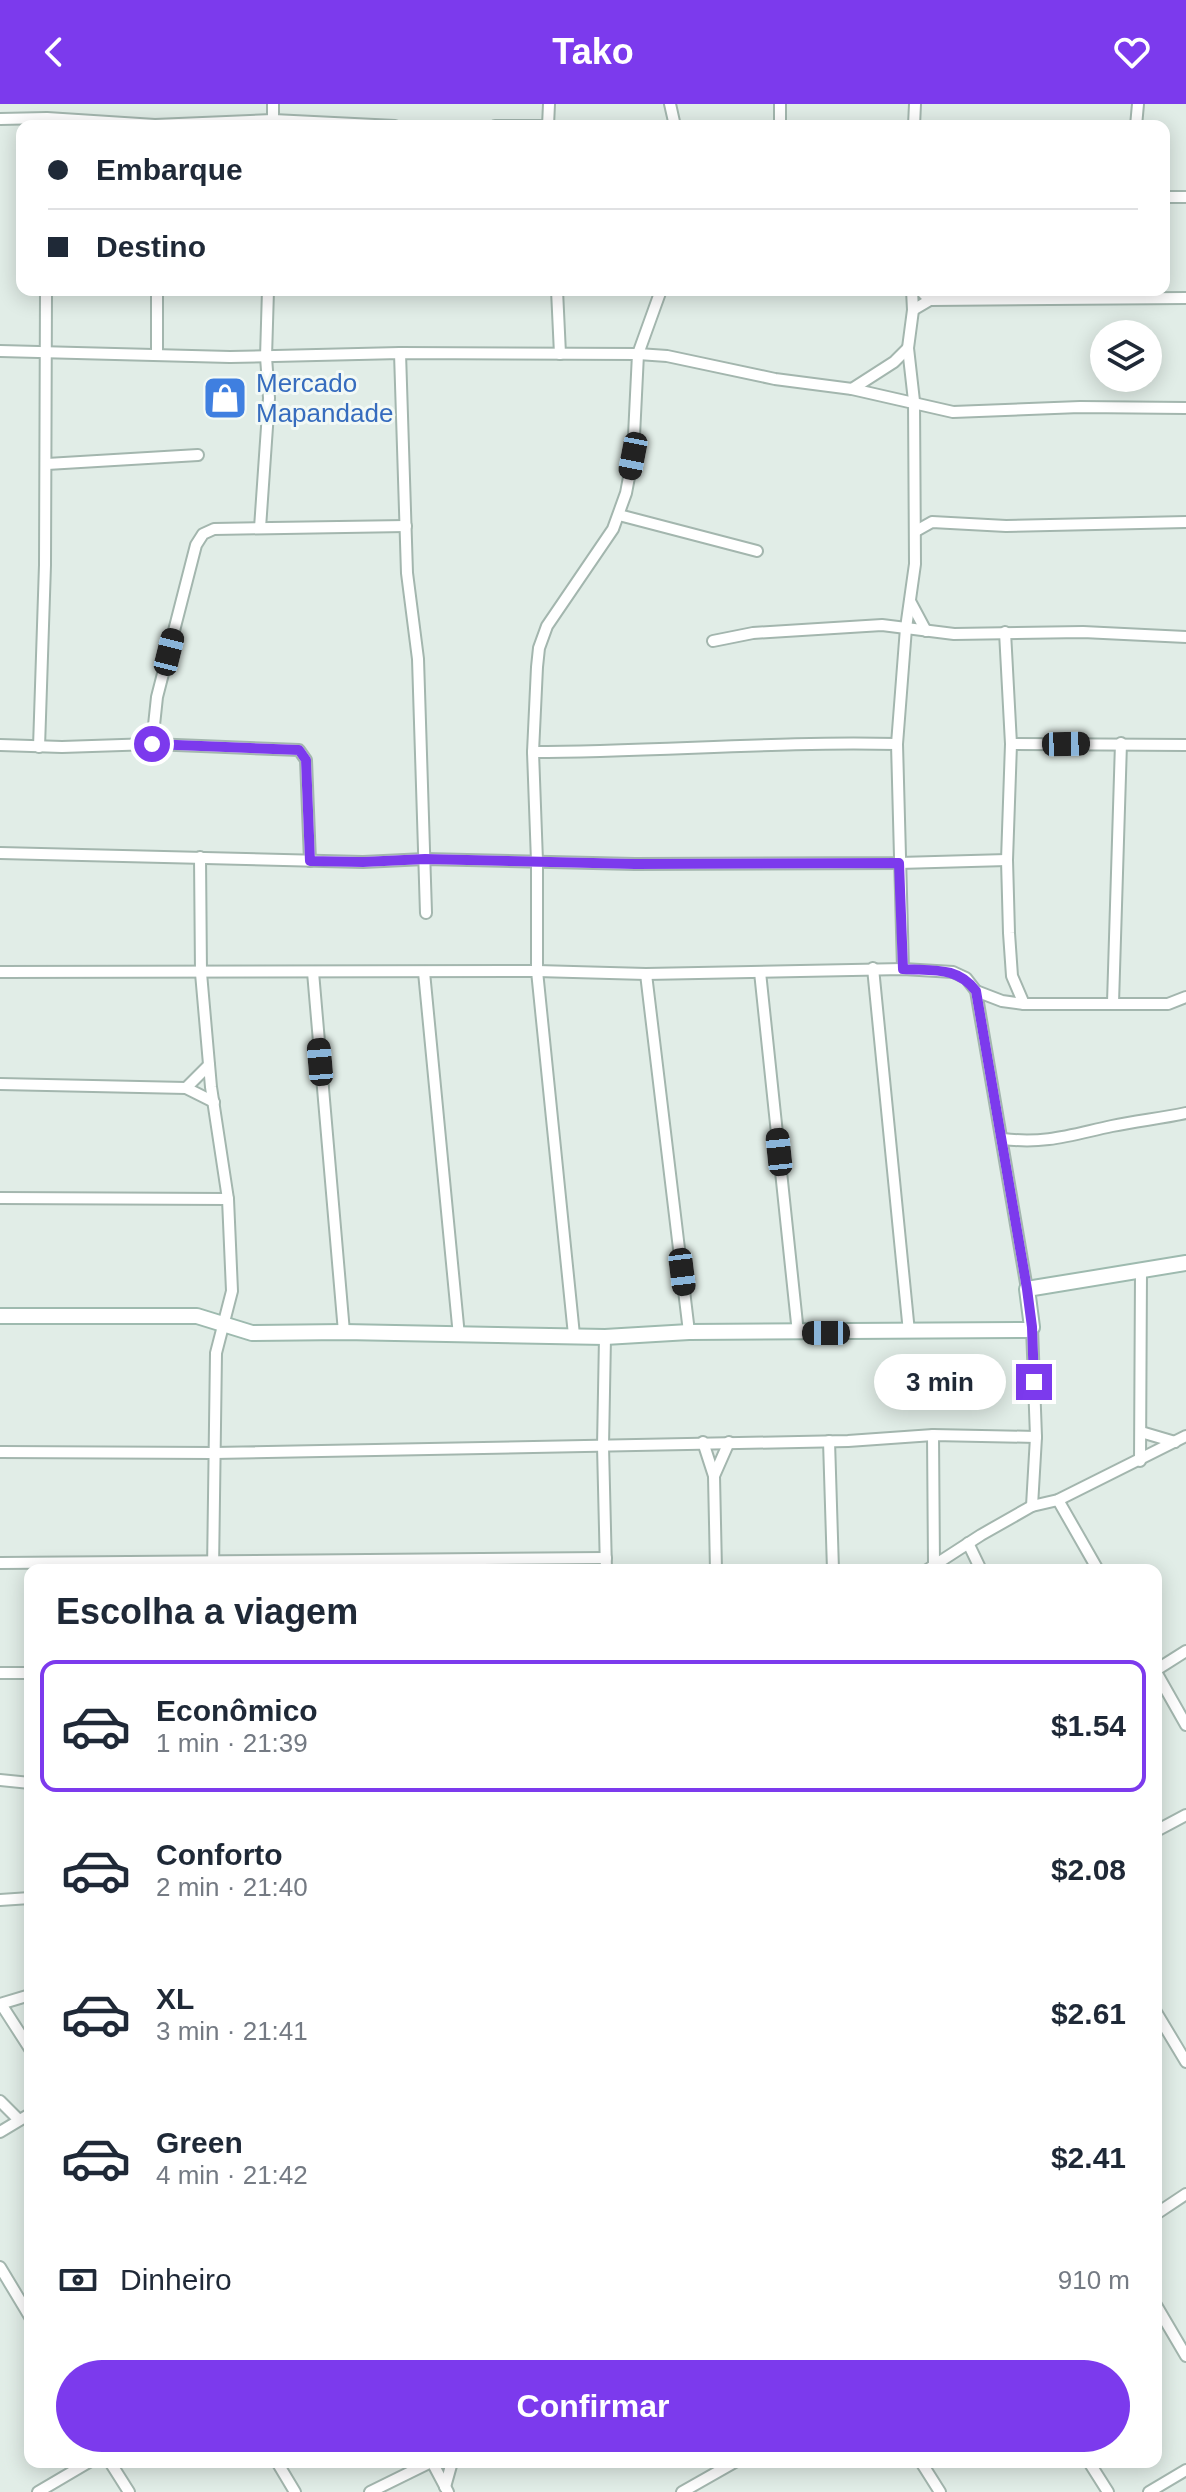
<!DOCTYPE html>
<html lang="pt">
<meta charset="utf-8">
<style>
body{margin:0;font-family:Arial,sans-serif;background:#f2f2f3;color:#1f2937;height:100vh;display:flex;flex-direction:column;font-size:30px;white-space:nowrap}
*{box-sizing:border-box;margin:0}
p{font-size:26px;color:#747a83}
.icon{flex:none;width:44px;height:44px;fill:none;stroke:currentColor;stroke-width:2;stroke-linecap:round;stroke-linejoin:round}
.map{position:relative;flex:1;overflow:hidden}
.panel{position:absolute;left:24px;top:1460px;width:1138px;height:904px;display:flex;flex-direction:column;background:#fff;border-radius:16px;box-shadow:0 4px 20px #0003}
.panel>*{flex:none}
.hud{position:absolute;left:16px;top:16px;width:1154px;height:176px;border-radius:16px;box-shadow:0 4px 20px #0003;display:grid;align-content:center;height:176px;padding:0 32px;background:#fff}
.tools{position:absolute;left:1090px;top:216px;display:grid;gap:16px}
.tools a{display:grid;place-items:center;width:72px;height:72px;border-radius:50%;background:#fff;box-shadow:0 4px 20px #0003;font-size:40px}
.end{position:absolute;width:36px;height:36px;margin:-18px;border:10px solid #7c3aed;background:#fff;box-shadow:0 0 0 4px #fff}
.from{border-radius:50%}
.bubble{position:absolute;height:56px;border-radius:28px;background:#fff;box-shadow:0 4px 20px #0003;font-size:26px;font-weight:800;line-height:56px;text-align:center}
.car{position:absolute;width:24px;height:48px;margin:-24px -12px;border-radius:10px;box-shadow:0 0 6px 2px #0007;background:linear-gradient(#222 24%,#8ab4d8 0 40%,#222 0 76%,#8ab4d8 0 86%,#222 0)}
.hud b{display:flex;align-items:center;gap:28px;height:76px;font-size:30px}
.hud b+b{border-top:2px solid #e0e1e3}
.hud i{width:20px;height:20px;background:#1f2937}
ul{padding:0;list-style:none}
li{display:flex;align-items:center;gap:24px;height:132px;margin:0 16px 12px;padding:0 16px;border:4px solid transparent;border-radius:16px}
li div{flex:1}
li b{display:block;font-size:30px}
li em{font-style:normal;font-weight:800}
li.selected{border-color:#7c3aed}
li>.icon{width:72px;height:72px;stroke-width:1.5}
h2{padding:0 32px;font-size:36px;line-height:96px}
.pay{display:flex;align-items:center;gap:20px;height:88px;padding:0 32px;font-size:30px}
.pay p{margin-inline-start:auto}
.primary-button{display:flex;gap:16px;margin-top:auto;padding:16px 32px}
.primary-button a{flex:1;height:92px;border-radius:48px;background:#7c3aed;color:#fff;font-size:32px;font-weight:800;line-height:92px;text-align:center}
header{display:flex;justify-content:space-between;align-items:center;height:104px;padding:0 32px;background:#7c3aed;color:#fff;font-size:36px;font-weight:800}
.map>svg:first-child{display:block}
.lines{fill:none;stroke-linecap:round;stroke-linejoin:round}
.street-casing{stroke:#a3b6ae;stroke-width:14}
.secondary-casing{stroke:#9ebaaf;stroke-width:18}
.street{stroke:#fff;stroke-width:10}
.secondary{stroke:#fff;stroke-width:14}
.route{stroke:#7c3aed;stroke-width:10}
.labels{text-anchor:middle;stroke-width:6;stroke-linejoin:round;paint-order:stroke}
.shop-label{font-size:26px;fill:#366cbe;stroke:#f2f9f5;text-anchor:start}
</style>
<header><svg class="icon" aria-label="back" viewBox="0 0 24 24"><path d="M15 5l-7 7 7 7"/></svg>Tako<svg class="icon" aria-label="heart" viewBox="0 0 24 24"><path d="M12 20l-8-8c-3-5 5-10 8-4 3-6 11-1 8 4z"/></svg></header>
<div class="map">
<svg width="1186" height="2388" viewBox="0 0 1186 2388">
<rect width="100%" height="100%" fill="#e1ede7"/>
<g class="lines">
<g class="street-casing">
<g id="street">
<path d="M670,0L675,22"/>
<path d="M0,15L47,14L155,21L273,16L395,22"/>
<path d="M273,20V0"/>
<path d="M495,22H548"/>
<path d="M548,22L549,0"/>
<path d="M780,22V0"/>
<path d="M914,22L915,0"/>
<path d="M1136,22L1138,0"/>
<path d="M1164,93H1186"/>
<path d="M157,186V250"/>
<path d="M557,186L560,250"/>
<path d="M920,186L930,196"/>
<path d="M913,206L930,196L1186,194"/>
<path d="M0,247L230,253L400,249L638,250L667,252L775,275L852,285L953,308L1080,303L1186,304"/>
<path d="M400,249L407,469L418,555L426,809"/>
<path d="M852,285L894,258L908,244"/>
<path d="M47,360L198,351"/>
<path d="M619,411L757,447"/>
<path d="M260,424L269,294L266,253L268,186"/>
<path d="M916,427L932,418L1006,422L1186,418"/>
<path d="M910,497L926,527"/>
<path d="M1005,528L1011,640L1007,756L1009,829L1012,872L1024,900"/>
<path d="M713,537L753,529L882,521L954,530L1083,528L1186,533"/>
<path d="M152,640L157,593L196,441L203,430L214,425L406,422"/>
<path d="M1011,640L1186,641"/>
<path d="M0,641L62,643L152,640L299,646L306,656L310,757"/>
<path d="M39,643L45,461L46,186"/>
<path d="M533,648C655,648 776,637 897,640"/>
<path d="M0,749L363,758L425,755L635,760L899,759L1007,756"/>
<path d="M200,753L201,869L211,983L228,1095L232,1187L216,1249L213,1466"/>
<path d="M873,864L909,1228"/>
<path d="M903,865L897,640L906,524L915,460L914,297L908,244L913,206L912,186"/>
<path d="M0,868L537,867L646,870L903,865L953,868L966,874L976,887L1027,1185"/>
<path d="M313,868L344,1228"/>
<path d="M424,868L459,1232"/>
<path d="M760,868L798,1229"/>
<path d="M646,870L689,1228"/>
<path d="M976,887L1002,897L1024,900H1168L1186,893"/>
<path d="M1113,899L1121,639"/>
<path d="M0,980L186,984L214,998"/>
<path d="M186,984L209,961"/>
<path d="M1003,1035C1047,1040 1070,1031 1112,1022C1137,1017 1162,1014 1186,1009"/>
<path d="M0,1094L228,1095"/>
<path d="M574,1231L537,867V757L533,648L537,563L539,544L547,522L613,425L626,389L633,352L638,250L661,186"/>
<path d="M605,1233L603,1342L606,1466"/>
<path d="M1141,1328L1175,1338"/>
<path d="M933,1331L934,1461"/>
<path d="M829,1337L833,1466"/>
<path d="M703,1338L714,1372L716,1466"/>
<path d="M0,1348L214,1349L848,1337L933,1331L1036,1333"/>
<path d="M1140,1357L1141,1168"/>
<path d="M714,1372L729,1338"/>
<path d="M1058,1396L1098,1466"/>
<path d="M1032,1402L1036,1333L1032,1223"/>
<path d="M968,1439L981,1466"/>
<path d="M0,1459L606,1454"/>
<path d="M927,1466L981,1431L1032,1402L1058,1396L1186,1332"/>
<path d="M1156,1566L1186,1547"/>
<path d="M1156,1568L1186,1621"/>
<path d="M0,1569H30"/>
<path d="M0,1676L30,1679"/>
<path d="M1156,1727L1186,1711"/>
<path d="M0,1796L30,1794"/>
<path d="M0,1900L30,1891"/>
<path d="M1,1900L30,1945"/>
<path d="M1156,1908L1186,1958"/>
<path d="M0,1997L19,2016"/>
<path d="M0,2028L30,2010"/>
<path d="M1156,2110L1186,2090"/>
<path d="M0,2163L30,2213"/>
<path d="M1156,2201L1186,2252"/>
<path d="M110,2358L129,2388"/>
<path d="M277,2358L295,2388"/>
<path d="M432,2358L448,2388"/>
<path d="M921,2358L940,2388"/>
<path d="M1089,2358L1108,2388"/>
<path d="M445,2383L452,2358"/>
<path d="M38,2388L89,2358"/>
<path d="M370,2388L431,2358"/>
<path d="M682,2388L735,2358"/>
<path d="M1149,2388L1186,2366"/>
</g>
</g>
<g class="secondary-casing">
<path id="secondary" d="M0,1212H197L252,1229L344,1228L605,1233L689,1228L1026,1226L1032,1223L1027,1185L1186,1159"/>
</g>
<use href="#street" class="street"/>
<use href="#secondary" class="secondary"/>
</g>
<g class="lines">
<path class="route" d="M152,640L299,646L306,656L310,757L363,758L425,755L635,760L899,759L903,865C933,867 957,862 976,887L1027,1185L1032,1223L1034,1278"/>
</g>
<defs>
<g id="shop-square" transform="scale(2.3)"><rect x="-9" y="-9" width="18" height="18" rx="4" fill="#3f7fe0" stroke="#f2f9f5"/><path d="M-5-2.5h2.3a2.7 3.5 0 0 1 5.4 0H5L5.5 6h-11ZM-1.5-2.5h3a1.5 2.3 0 0 0-3 0Z" fill="#fff"/></g>
</defs>
<g fill-rule="evenodd">
<use href="#shop-square" x="225" y="294"/>
</g>
<g class="labels">
<g class="shop-label">
<text x="256" y="288">Mercado<tspan x="256" dy="30">Mapandade</tspan></text>
</g>
</g>
</svg>
<div class="tools">
<a><svg class="icon" aria-label="layers" viewBox="0 0 24 24"><path d="M12 4l9 5-9 5-9-5zM3 14l9 5 9-5"/></svg></a>
</div>
<i class="end from" style="left:152px;top:640px"></i>
<i class="end" style="left:1034px;top:1278px"></i>
<div class="bubble" style="left:874px;top:1250px;width:132px">3 min</div>
<i class="car" style="left:633px;top:352px;rotate:191deg"></i>
<i class="car" style="left:169px;top:548px;rotate:14deg"></i>
<i class="car" style="left:1066px;top:640px;rotate:89deg"></i>
<i class="car" style="left:320px;top:958px;rotate:355deg"></i>
<i class="car" style="left:779px;top:1048px;rotate:354deg"></i>
<i class="car" style="left:682px;top:1168px;rotate:173deg"></i>
<i class="car" style="left:826px;top:1229px;rotate:270deg"></i>
<div class="hud">
<b><i class="from"></i>Embarque</b>
<b><i></i>Destino</b>
</div>
<section class="panel">
<h2>Escolha a viagem</h2>
<ul>
<li class="selected"><svg class="icon" aria-label="car" viewBox="0 0 24 24"><path d="M5 17H2v-5l4-1 3-4h7l3 4 3 1v5h-3M9 17h6M6 11h13"/><circle cx="7" cy="17" r="2"/><circle cx="17" cy="17" r="2"/></svg><div><b>Econômico</b><p>1 min · 21:39</p></div><em>$1.54</em></li>
<li><svg class="icon" aria-label="car" viewBox="0 0 24 24"><path d="M5 17H2v-5l4-1 3-4h7l3 4 3 1v5h-3M9 17h6M6 11h13"/><circle cx="7" cy="17" r="2"/><circle cx="17" cy="17" r="2"/></svg><div><b>Conforto</b><p>2 min · 21:40</p></div><em>$2.08</em></li>
<li><svg class="icon" aria-label="car" viewBox="0 0 24 24"><path d="M5 17H2v-5l4-1 3-4h7l3 4 3 1v5h-3M9 17h6M6 11h13"/><circle cx="7" cy="17" r="2"/><circle cx="17" cy="17" r="2"/></svg><div><b>XL</b><p>3 min · 21:41</p></div><em>$2.61</em></li>
<li><svg class="icon" aria-label="car" viewBox="0 0 24 24"><path d="M5 17H2v-5l4-1 3-4h7l3 4 3 1v5h-3M9 17h6M6 11h13"/><circle cx="7" cy="17" r="2"/><circle cx="17" cy="17" r="2"/></svg><div><b>Green</b><p>4 min · 21:42</p></div><em>$2.41</em></li>
</ul>
<div class="pay"><svg class="icon" aria-label="cash" viewBox="0 0 24 24"><path d="M3 7h18v10H3z"/><circle cx="12" cy="12" r="2"/></svg>Dinheiro<p>910 m</p></div>
<div class="primary-button"><a>Confirmar</a></div>
</section>
</div>
